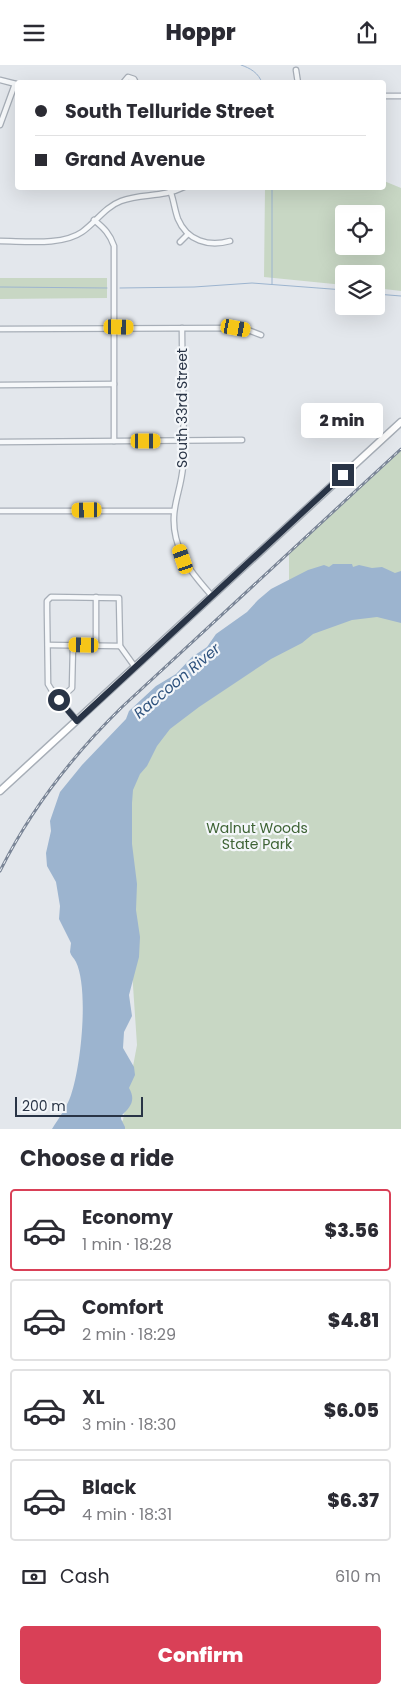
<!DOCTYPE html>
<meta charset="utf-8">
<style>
body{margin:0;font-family:Poppins,sans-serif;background:#f2f2f3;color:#2b2b33;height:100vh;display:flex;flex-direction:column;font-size:19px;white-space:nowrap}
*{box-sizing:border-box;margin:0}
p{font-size:16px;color:#7c7c81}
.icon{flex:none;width:28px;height:28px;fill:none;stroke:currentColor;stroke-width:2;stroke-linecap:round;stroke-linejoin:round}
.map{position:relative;height:1064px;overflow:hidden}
.details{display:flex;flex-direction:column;background:#fff;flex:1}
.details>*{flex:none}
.top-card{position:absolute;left:15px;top:15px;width:371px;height:110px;border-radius:5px;box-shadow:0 5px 20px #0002;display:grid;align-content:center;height:110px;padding:0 20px;background:#fff}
.fabs{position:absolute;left:335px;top:140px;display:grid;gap:10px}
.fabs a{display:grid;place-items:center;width:50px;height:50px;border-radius:5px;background:#fff;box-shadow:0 5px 20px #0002;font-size:25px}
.scale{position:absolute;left:15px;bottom:12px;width:128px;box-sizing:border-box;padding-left:5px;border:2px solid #293446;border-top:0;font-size:14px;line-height:18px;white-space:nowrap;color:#293446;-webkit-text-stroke:4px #f3f6f9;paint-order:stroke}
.end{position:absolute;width:22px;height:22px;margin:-11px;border:6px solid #293446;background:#fff;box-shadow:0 0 0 2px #fff}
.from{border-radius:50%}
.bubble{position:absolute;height:35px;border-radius:5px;background:#fff;box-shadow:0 5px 20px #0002;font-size:16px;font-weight:800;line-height:35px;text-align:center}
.car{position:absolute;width:15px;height:30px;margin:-15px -8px;border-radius:6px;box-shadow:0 0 4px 1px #0007;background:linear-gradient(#f5c518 24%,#345 0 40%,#f5c518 0 76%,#345 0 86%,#f5c518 0)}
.top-card b{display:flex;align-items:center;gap:18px;height:48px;font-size:19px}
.top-card b+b{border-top:1px solid #e1e1e2}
.top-card i{width:12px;height:12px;background:#2b2b33}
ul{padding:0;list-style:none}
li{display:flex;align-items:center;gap:15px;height:82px;margin:0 10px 8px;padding:0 10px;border:2px solid #e1e1e2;border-radius:5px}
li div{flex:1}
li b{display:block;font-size:19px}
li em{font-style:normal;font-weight:800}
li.active{border-color:#d94057}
li>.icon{width:45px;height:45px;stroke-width:1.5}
h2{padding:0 20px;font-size:22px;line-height:60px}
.pay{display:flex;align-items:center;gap:12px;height:55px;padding:0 20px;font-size:19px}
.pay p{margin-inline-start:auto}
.action{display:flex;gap:10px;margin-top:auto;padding:10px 20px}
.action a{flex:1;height:58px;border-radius:5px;background:#d94057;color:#fff;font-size:20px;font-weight:800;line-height:58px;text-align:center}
header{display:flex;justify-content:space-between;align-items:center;height:65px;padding:0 20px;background:#fff;font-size:22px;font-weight:800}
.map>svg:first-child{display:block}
.green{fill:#c8d7c4;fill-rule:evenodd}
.water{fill:#9cb4cf}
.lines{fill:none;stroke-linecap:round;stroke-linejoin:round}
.stream{stroke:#9cb4cf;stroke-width:1}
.street-casing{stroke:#a7aeb7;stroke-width:7}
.secondary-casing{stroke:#a7aeb7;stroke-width:9}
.street{stroke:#f6f8fa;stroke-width:4.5}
.secondary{stroke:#fff;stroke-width:6}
.rail-casing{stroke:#7b8697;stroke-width:3}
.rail{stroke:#f3f6f9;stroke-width:1;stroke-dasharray:4;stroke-linecap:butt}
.route{stroke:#293446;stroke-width:6}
.labels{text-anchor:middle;stroke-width:4.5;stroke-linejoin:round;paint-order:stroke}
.street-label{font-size:14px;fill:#293446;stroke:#f3f6f9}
.park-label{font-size:14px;fill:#3e6335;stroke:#f3f6f9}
.water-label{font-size:15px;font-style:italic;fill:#2f537e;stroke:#f3f6f9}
</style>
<header><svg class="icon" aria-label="menu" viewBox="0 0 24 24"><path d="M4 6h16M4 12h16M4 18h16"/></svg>Hoppr<svg class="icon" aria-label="share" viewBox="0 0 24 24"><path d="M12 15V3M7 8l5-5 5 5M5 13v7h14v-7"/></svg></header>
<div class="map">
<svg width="401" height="1064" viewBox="0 0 401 1064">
<rect width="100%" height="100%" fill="#e3e7ec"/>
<g class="green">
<path d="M384,116L401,123V226L376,223V209H344V220L264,212L265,123L384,122ZM344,149H376V181H344Z"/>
<path d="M0,213H107V233L0,234Z"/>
<path d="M401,384V520L289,532V488Z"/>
<path d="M401,548V1064H117L123,1055L137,980L128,846L125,692L201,627L342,553Z"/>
</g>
<path class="water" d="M333,499H352L353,502L359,500L372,503L382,502L395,508L401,506V558L377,552L352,555L313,569L302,578L271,594L199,642L170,664L157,681L147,701L140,709L133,725L132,738V779L137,819L136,845L140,872L139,892L129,930L132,951L124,967L123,983L134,1002L135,1010L129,1023C136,1035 131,1042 121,1051V1054L125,1062V1064H52C59,1053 67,1042 71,1030C81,1002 89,924 76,897C74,893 71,891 70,887L71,878L59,854L60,841L56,817L47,801L46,788L51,766L50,756L60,727L82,700L126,654L129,646L156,621L176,609L192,592L207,582L216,569L247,547L258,535L271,524L308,505L324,500L329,502Z"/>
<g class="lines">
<g class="stream">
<path d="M241,0C250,3 259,8 262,18"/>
<path d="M272,219V122"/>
<path d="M0,222L107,223"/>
<path d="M120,223L194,222L252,218L344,225"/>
<path d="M376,229L401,231"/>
</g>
<g class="street-casing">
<g id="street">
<path d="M296,5L298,18"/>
<path d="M0,15L16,19"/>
<path d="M123,18L128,12L134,14L136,18"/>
<path d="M384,31H401"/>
<path d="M0,60L15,19"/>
<path d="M171,128C174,137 175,146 178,154C187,176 209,182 230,176"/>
<path d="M94,155C104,163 110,169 114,181V376"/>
<path d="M0,176C24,176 62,181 82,167C96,157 105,142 121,136C142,128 162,133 184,122"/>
<path d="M180,177L188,169"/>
<path d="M182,263C182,309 185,355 183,401C181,428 169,444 176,473C182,497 196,513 212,531"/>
<path d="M0,264L236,263L248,265L261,270"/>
<path d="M0,320L114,319"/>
<path d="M0,377L242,375"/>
<path d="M0,446H173"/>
<path d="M96,532V581"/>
<path d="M48,580L120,581"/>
<path d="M59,635L72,623L73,580"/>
<path d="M77,656L51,624L48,619L47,546V536L51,532L119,533L120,581L135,602"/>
</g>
</g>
<g class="secondary-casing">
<path id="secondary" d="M0,726L401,357"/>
</g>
<use href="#street" class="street"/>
<use href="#secondary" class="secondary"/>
<g class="rail-casing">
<path id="rail" d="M0,806C31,744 72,691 122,642L401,384"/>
</g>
<use href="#rail" class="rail"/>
</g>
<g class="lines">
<path class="route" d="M59,635L77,656L343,410"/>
</g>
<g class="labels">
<g class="street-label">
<text transform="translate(182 343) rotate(-90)" y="5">South 33rd Street</text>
</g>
<g class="park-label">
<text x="257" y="768">Walnut Woods<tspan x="257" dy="16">State Park</tspan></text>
</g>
<g class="water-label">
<text transform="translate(177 616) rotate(-40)" y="5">Raccoon River</text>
</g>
</g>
</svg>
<div class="fabs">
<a><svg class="icon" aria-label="locate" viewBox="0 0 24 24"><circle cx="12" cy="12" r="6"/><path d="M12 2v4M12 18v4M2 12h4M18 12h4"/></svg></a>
<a><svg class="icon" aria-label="layers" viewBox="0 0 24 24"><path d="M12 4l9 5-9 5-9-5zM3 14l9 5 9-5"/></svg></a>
</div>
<div class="scale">200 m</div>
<i class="end from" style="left:59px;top:635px"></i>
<i class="end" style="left:343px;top:410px"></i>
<div class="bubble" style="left:301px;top:338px;width:82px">2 min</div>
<i class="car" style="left:119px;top:262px;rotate:91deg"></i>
<i class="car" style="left:236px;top:263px;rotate:100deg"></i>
<i class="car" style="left:146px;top:376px;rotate:90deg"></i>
<i class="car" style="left:87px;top:445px;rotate:269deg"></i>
<i class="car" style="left:183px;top:494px;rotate:341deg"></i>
<i class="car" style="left:84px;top:580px;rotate:271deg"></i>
<div class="top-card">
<b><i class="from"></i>South Telluride Street</b>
<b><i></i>Grand Avenue</b>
</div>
</div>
<section class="details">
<h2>Choose a ride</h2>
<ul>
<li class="active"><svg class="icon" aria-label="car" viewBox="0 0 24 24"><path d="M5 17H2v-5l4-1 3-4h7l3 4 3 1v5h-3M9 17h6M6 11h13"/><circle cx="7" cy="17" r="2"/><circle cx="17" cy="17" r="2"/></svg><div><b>Economy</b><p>1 min · 18:28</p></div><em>$3.56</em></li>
<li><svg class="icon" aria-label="car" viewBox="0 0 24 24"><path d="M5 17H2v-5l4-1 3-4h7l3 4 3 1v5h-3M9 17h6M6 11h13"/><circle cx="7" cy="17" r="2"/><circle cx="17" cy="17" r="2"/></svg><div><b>Comfort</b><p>2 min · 18:29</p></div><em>$4.81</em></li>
<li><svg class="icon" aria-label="car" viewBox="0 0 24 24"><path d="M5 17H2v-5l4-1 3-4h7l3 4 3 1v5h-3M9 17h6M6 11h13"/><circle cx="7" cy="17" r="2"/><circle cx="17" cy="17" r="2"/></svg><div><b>XL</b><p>3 min · 18:30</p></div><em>$6.05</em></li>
<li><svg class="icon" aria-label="car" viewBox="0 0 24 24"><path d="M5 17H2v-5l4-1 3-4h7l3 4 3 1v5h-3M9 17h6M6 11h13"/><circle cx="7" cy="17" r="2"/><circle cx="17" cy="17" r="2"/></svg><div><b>Black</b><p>4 min · 18:31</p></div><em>$6.37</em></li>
</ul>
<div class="pay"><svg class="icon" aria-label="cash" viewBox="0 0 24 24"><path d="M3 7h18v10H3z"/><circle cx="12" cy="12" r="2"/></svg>Cash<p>610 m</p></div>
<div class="action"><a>Confirm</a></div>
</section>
